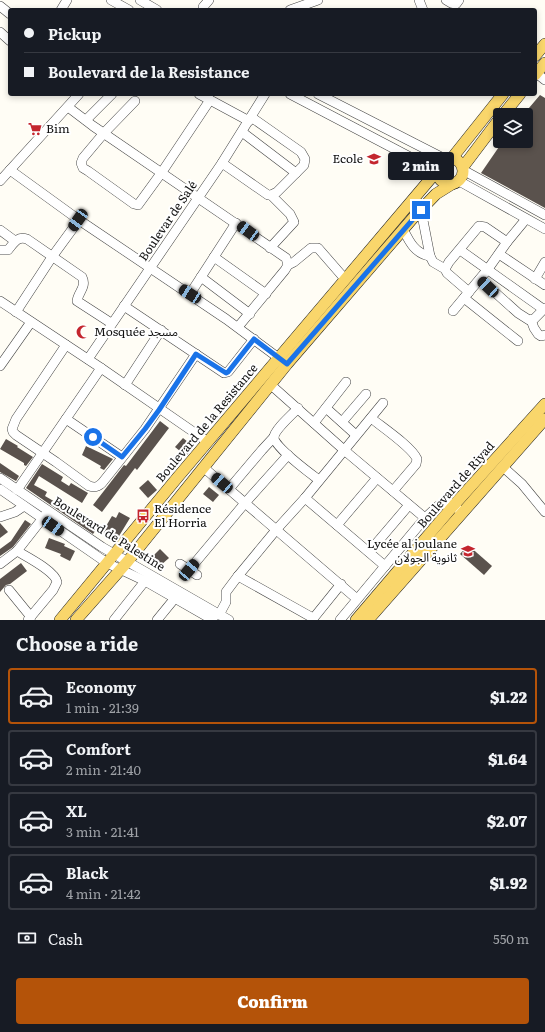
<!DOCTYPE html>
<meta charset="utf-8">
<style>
body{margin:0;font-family:Literata,"Noto Sans Arabic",serif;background:#20242c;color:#f1f3f6;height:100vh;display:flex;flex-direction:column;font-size:15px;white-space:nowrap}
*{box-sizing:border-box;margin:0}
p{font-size:13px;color:#9ea1a6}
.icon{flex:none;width:22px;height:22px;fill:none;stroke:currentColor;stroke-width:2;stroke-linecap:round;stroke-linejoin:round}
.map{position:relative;height:620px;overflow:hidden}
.sheet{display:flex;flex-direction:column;background:#171b24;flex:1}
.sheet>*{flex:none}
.hud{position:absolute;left:8px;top:8px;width:529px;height:88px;border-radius:4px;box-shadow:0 2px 6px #0003;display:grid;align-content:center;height:88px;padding:0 16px;background:#171b24}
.fabs{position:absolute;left:493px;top:108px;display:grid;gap:8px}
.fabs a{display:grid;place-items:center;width:40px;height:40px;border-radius:4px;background:#171b24;box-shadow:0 2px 6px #0003;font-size:20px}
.end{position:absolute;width:18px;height:18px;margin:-9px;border:5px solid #1a73e8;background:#fff;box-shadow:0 0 0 2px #fff}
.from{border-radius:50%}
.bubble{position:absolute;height:28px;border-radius:4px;background:#171b24;box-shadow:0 2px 6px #0003;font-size:13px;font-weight:800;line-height:28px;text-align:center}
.car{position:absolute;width:12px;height:24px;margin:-12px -6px;border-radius:5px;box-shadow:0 0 3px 1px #0007;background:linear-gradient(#222 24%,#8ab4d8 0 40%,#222 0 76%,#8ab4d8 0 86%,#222 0)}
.hud b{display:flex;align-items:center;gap:14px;height:38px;font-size:15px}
.hud b+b{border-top:1px solid #363941}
.hud i{width:10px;height:10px;background:#f1f3f6}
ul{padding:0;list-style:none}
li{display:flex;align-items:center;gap:12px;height:56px;margin:0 8px 6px;padding:0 8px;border:2px solid #363941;border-radius:4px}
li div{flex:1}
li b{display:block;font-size:15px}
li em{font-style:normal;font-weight:800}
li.selected{border-color:#b45309}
li>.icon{width:36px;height:36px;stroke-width:1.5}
h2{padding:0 16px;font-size:18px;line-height:48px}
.pay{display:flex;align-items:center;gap:10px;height:44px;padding:0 16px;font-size:15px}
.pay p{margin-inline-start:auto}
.action{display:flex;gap:8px;margin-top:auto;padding:8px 16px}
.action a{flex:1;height:46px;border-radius:4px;background:#b45309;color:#fff;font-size:16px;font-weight:800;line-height:46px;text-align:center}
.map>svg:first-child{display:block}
.building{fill:#5a524d}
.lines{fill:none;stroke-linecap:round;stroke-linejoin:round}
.minor-casing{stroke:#444;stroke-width:10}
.major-casing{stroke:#222;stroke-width:12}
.minor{stroke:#fff;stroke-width:9}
.major{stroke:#f9d66b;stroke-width:11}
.route{stroke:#1a73e8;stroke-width:5}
.labels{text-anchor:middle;stroke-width:4;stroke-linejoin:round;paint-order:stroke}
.poi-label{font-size:12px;fill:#111;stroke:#fff;text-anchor:start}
.street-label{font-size:12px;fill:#111;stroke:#fff}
</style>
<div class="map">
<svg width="545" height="620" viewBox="0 0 545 620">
<rect width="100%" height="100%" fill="#fffdf5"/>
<g class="building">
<path d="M540,95L545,98V208L481,173L503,141H526V115H523Z"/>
<path d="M160,421L169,428L137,470L135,468L102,512L93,505L124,465L126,466Z"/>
<path d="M183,438L194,447L186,456L175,447Z"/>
<path d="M6,439L18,446L17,447L33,457L26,466L24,465V463L0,449Z"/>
<path d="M86,446L113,459L104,470L100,468L101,466L82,455Z"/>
<path d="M0,463L19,476L16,481L0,472Z"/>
<path d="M42,464L63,477L61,481L69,486L71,483L88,493L82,503L39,476L34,485L47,492L45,496L98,527L93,534L26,488Z"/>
<path d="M148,480L157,490L148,498L139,488Z"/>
<path d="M209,487L219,495L213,502L203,494Z"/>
<path d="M119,512L130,518L116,541L102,533L112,516L116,518Z"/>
<path d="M25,520L31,524L13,547L0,556V549L11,541Z"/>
<path d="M0,523L8,532L0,538Z"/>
<path d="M49,538L65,544L64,546L75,551L70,561L60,556L61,554L45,548Z"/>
<path d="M468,545L492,566L484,575L460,554Z"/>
<path d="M160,549L169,558L161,565L152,557Z"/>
<path d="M21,563L27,571L10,584L6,585L0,592V579Z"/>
</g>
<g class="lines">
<g class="minor-casing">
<g id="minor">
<path d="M111,0L129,10"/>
<path d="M140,0L157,10"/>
<path d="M419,0L423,10"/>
<path d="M446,0L451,3L456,4L459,0"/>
<path d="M0,6L10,14"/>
<path d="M203,7L209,0"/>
<path d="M61,10L67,0"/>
<path d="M290,10L318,0"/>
<path d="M0,32L10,41"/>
<path d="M535,72L545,80"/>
<path d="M199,94L249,121"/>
<path d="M290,94L410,157L438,169"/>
<path d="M318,94L445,159"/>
<path d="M135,101L104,133L83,158L81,163L83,168L88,171L134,204L138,205L162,172L210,100"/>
<path d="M68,107L93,126L286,258L288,265L285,270L238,327"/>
<path d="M86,120L112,94"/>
<path d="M242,132L296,173"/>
<path d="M222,163L268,195H271L277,192L304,165L305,159L301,152L251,117"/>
<path d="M10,170L79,220L226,319L284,362"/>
<path d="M463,170L545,215"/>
<path d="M0,181L79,94"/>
<path d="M459,181L545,229"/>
<path d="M421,210L430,256L433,262L445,269"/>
<path d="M403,229C409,241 415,254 430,256"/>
<path d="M0,230L15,241"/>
<path d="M270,248L294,222L290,214L271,195"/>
<path d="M0,250H8C14,243 17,236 27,239L82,277C87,287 78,292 77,301L111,323"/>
<path d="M460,250L543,309"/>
<path d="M499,254L545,285"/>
<path d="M214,257L266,294"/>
<path d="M288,265L294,262L311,248H318L345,279"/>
<path d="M201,277L250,314"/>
<path d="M480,279L518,313L529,320L534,319L545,308"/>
<path d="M535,279L545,262"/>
<path d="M469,292L447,273L445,269L449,262L479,226L485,227L507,242"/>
<path d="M190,294L236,223"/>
<path d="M464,298L518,341"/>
<path d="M0,301L101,368L208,442"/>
<path d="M124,306L224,373L228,372L254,339"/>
<path d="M453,311L488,269L507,242L526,219"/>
<path d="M16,312L52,257L79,220"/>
<path d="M531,320L534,328L538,334L541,336L545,335"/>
<path d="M66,345L16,419L12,429L13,432L16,435L56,462L89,486C95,488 98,487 102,483L145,429L196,354"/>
<path d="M88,359L222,163L265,94"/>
<path d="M0,366L31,322"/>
<path d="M125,385L161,330"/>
<path d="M271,385L344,450L425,518"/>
<path d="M298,408C292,415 275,429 274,437C273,446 311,474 319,480"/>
<path d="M326,408L356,435"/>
<path d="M371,418C382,427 412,447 417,459L416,464L393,491"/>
<path d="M66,419L122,457"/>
<path d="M342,422L366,394"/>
<path d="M314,423L346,382"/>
<path d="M203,467L357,599"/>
<path d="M503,467L522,484L545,512"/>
<path d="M0,478L102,547L229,620"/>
<path d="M0,489L107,563L145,581L213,620"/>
<path d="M229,489L262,450L274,437"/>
<path d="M17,490L101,368"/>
<path d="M305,498L385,566"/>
<path d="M0,517L15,512L24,506"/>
<path d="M337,525L377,478"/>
<path d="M17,551C27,557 55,571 57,582L53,590L28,620"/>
<path d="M369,552L409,505"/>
<path d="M0,564L17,551L46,514"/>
<path d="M180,564L197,575"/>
<path d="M189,570L245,503L288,455"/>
<path d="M238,576L313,618"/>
<path d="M9,590L31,617"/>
<path d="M219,615L226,602V592L238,576L276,530L305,498L383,403"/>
<path d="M114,620L145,581"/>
<path d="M157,620L175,598"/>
<path d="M312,620L341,584"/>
<path d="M340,620L425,518L438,506L448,502L458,509"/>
</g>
</g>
<g class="major-casing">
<g id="major">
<path d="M535,56L545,44"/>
<path d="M535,75L545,63"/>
<path d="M503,115L520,94"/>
<path d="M452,158L503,94"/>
<circle cx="450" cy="171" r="13"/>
<path d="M463,167L500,118"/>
<path d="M60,620L177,478L437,171"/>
<path d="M76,620L128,561L287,364L413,218L436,194L452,184"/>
<path d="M356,620L454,505L545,404"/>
<path d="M368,620L545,419"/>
</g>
</g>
<use href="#minor" class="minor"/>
<use href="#major" class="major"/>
</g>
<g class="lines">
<path class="route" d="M93,437L122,457L145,429L159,410L196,354L226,373L228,372L254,339L287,364L421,210"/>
</g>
<defs>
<g id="supermarket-bare" transform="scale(1.08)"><path d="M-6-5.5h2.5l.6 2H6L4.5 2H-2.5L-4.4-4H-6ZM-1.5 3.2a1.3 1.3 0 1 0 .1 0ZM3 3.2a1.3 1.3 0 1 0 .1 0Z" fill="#c4262e" stroke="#fff" stroke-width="2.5" paint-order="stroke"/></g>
<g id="school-bare" transform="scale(1.08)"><path d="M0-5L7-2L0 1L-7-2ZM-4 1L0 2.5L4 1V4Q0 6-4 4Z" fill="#c4262e" stroke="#fff" stroke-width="2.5" paint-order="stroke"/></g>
<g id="mosque-bare" transform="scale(1.08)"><path d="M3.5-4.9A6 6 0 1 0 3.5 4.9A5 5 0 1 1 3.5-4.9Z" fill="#c4262e" stroke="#fff" stroke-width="2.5" paint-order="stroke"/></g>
<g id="bus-bare" transform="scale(1.08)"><path d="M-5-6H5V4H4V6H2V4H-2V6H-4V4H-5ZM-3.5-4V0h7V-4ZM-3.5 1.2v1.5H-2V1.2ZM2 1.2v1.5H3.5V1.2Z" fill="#c4262e" stroke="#fff" stroke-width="2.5" paint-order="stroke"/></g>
</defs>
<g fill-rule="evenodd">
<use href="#supermarket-bare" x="35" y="129"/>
<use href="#school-bare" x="374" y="159"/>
<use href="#mosque-bare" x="83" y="332"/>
<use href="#bus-bare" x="143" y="516"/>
<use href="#school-bare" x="468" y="551"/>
</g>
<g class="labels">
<g class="poi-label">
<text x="46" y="133">Bim</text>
<text x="363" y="163" text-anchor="end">Ecole</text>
<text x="94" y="336">Mosquée مسجد</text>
<text x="154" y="513">Résidence<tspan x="154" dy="14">El Horria</tspan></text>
<text x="457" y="548" text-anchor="end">Lycée al joulane<tspan x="457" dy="14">ثانوية الجولان</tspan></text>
</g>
<g class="street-label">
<text transform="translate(168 221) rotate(-56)" y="4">Boulevar de Salé</text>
<text transform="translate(207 423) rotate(-50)" y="4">Boulevard de la Resistance</text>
<text transform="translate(456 485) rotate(-49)" y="4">Boulevard de Riyad</text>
<text transform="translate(109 534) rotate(32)" y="4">Boulevard de Palestine</text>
</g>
</g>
</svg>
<div class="fabs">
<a><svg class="icon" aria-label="layers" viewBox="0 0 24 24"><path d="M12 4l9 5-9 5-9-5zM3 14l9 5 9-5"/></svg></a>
</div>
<i class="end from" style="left:93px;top:437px"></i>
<i class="end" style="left:421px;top:210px"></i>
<div class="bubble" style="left:388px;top:152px;width:66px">2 min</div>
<i class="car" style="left:78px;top:220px;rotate:215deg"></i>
<i class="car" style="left:248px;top:231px;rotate:306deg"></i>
<i class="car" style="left:488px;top:287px;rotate:313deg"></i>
<i class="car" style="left:190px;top:294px;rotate:303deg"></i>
<i class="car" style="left:222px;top:483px;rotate:311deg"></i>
<i class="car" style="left:53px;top:526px;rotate:125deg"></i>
<i class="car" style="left:189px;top:570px;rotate:40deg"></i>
<div class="hud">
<b><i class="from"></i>Pickup</b>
<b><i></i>Boulevard de la Resistance</b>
</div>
</div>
<section class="sheet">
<h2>Choose a ride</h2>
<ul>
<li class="selected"><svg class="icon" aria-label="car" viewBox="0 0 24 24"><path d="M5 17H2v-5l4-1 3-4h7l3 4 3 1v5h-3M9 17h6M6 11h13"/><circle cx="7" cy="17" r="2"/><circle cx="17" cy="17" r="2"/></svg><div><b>Economy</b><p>1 min · 21:39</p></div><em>$1.22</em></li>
<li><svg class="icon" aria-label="car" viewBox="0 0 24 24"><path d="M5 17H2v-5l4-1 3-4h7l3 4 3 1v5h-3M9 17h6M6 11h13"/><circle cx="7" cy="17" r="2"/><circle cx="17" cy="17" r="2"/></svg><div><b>Comfort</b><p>2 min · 21:40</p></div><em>$1.64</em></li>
<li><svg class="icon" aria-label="car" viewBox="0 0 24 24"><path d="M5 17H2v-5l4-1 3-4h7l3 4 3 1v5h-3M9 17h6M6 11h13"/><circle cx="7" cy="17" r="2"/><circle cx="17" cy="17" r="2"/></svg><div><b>XL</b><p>3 min · 21:41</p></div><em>$2.07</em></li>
<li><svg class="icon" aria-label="car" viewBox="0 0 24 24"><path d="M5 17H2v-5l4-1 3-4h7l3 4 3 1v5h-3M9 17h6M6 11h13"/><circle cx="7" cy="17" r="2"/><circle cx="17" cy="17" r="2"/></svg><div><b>Black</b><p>4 min · 21:42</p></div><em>$1.92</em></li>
</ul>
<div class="pay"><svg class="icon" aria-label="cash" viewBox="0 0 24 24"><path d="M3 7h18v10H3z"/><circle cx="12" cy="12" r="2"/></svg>Cash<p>550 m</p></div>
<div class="action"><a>Confirm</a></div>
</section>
